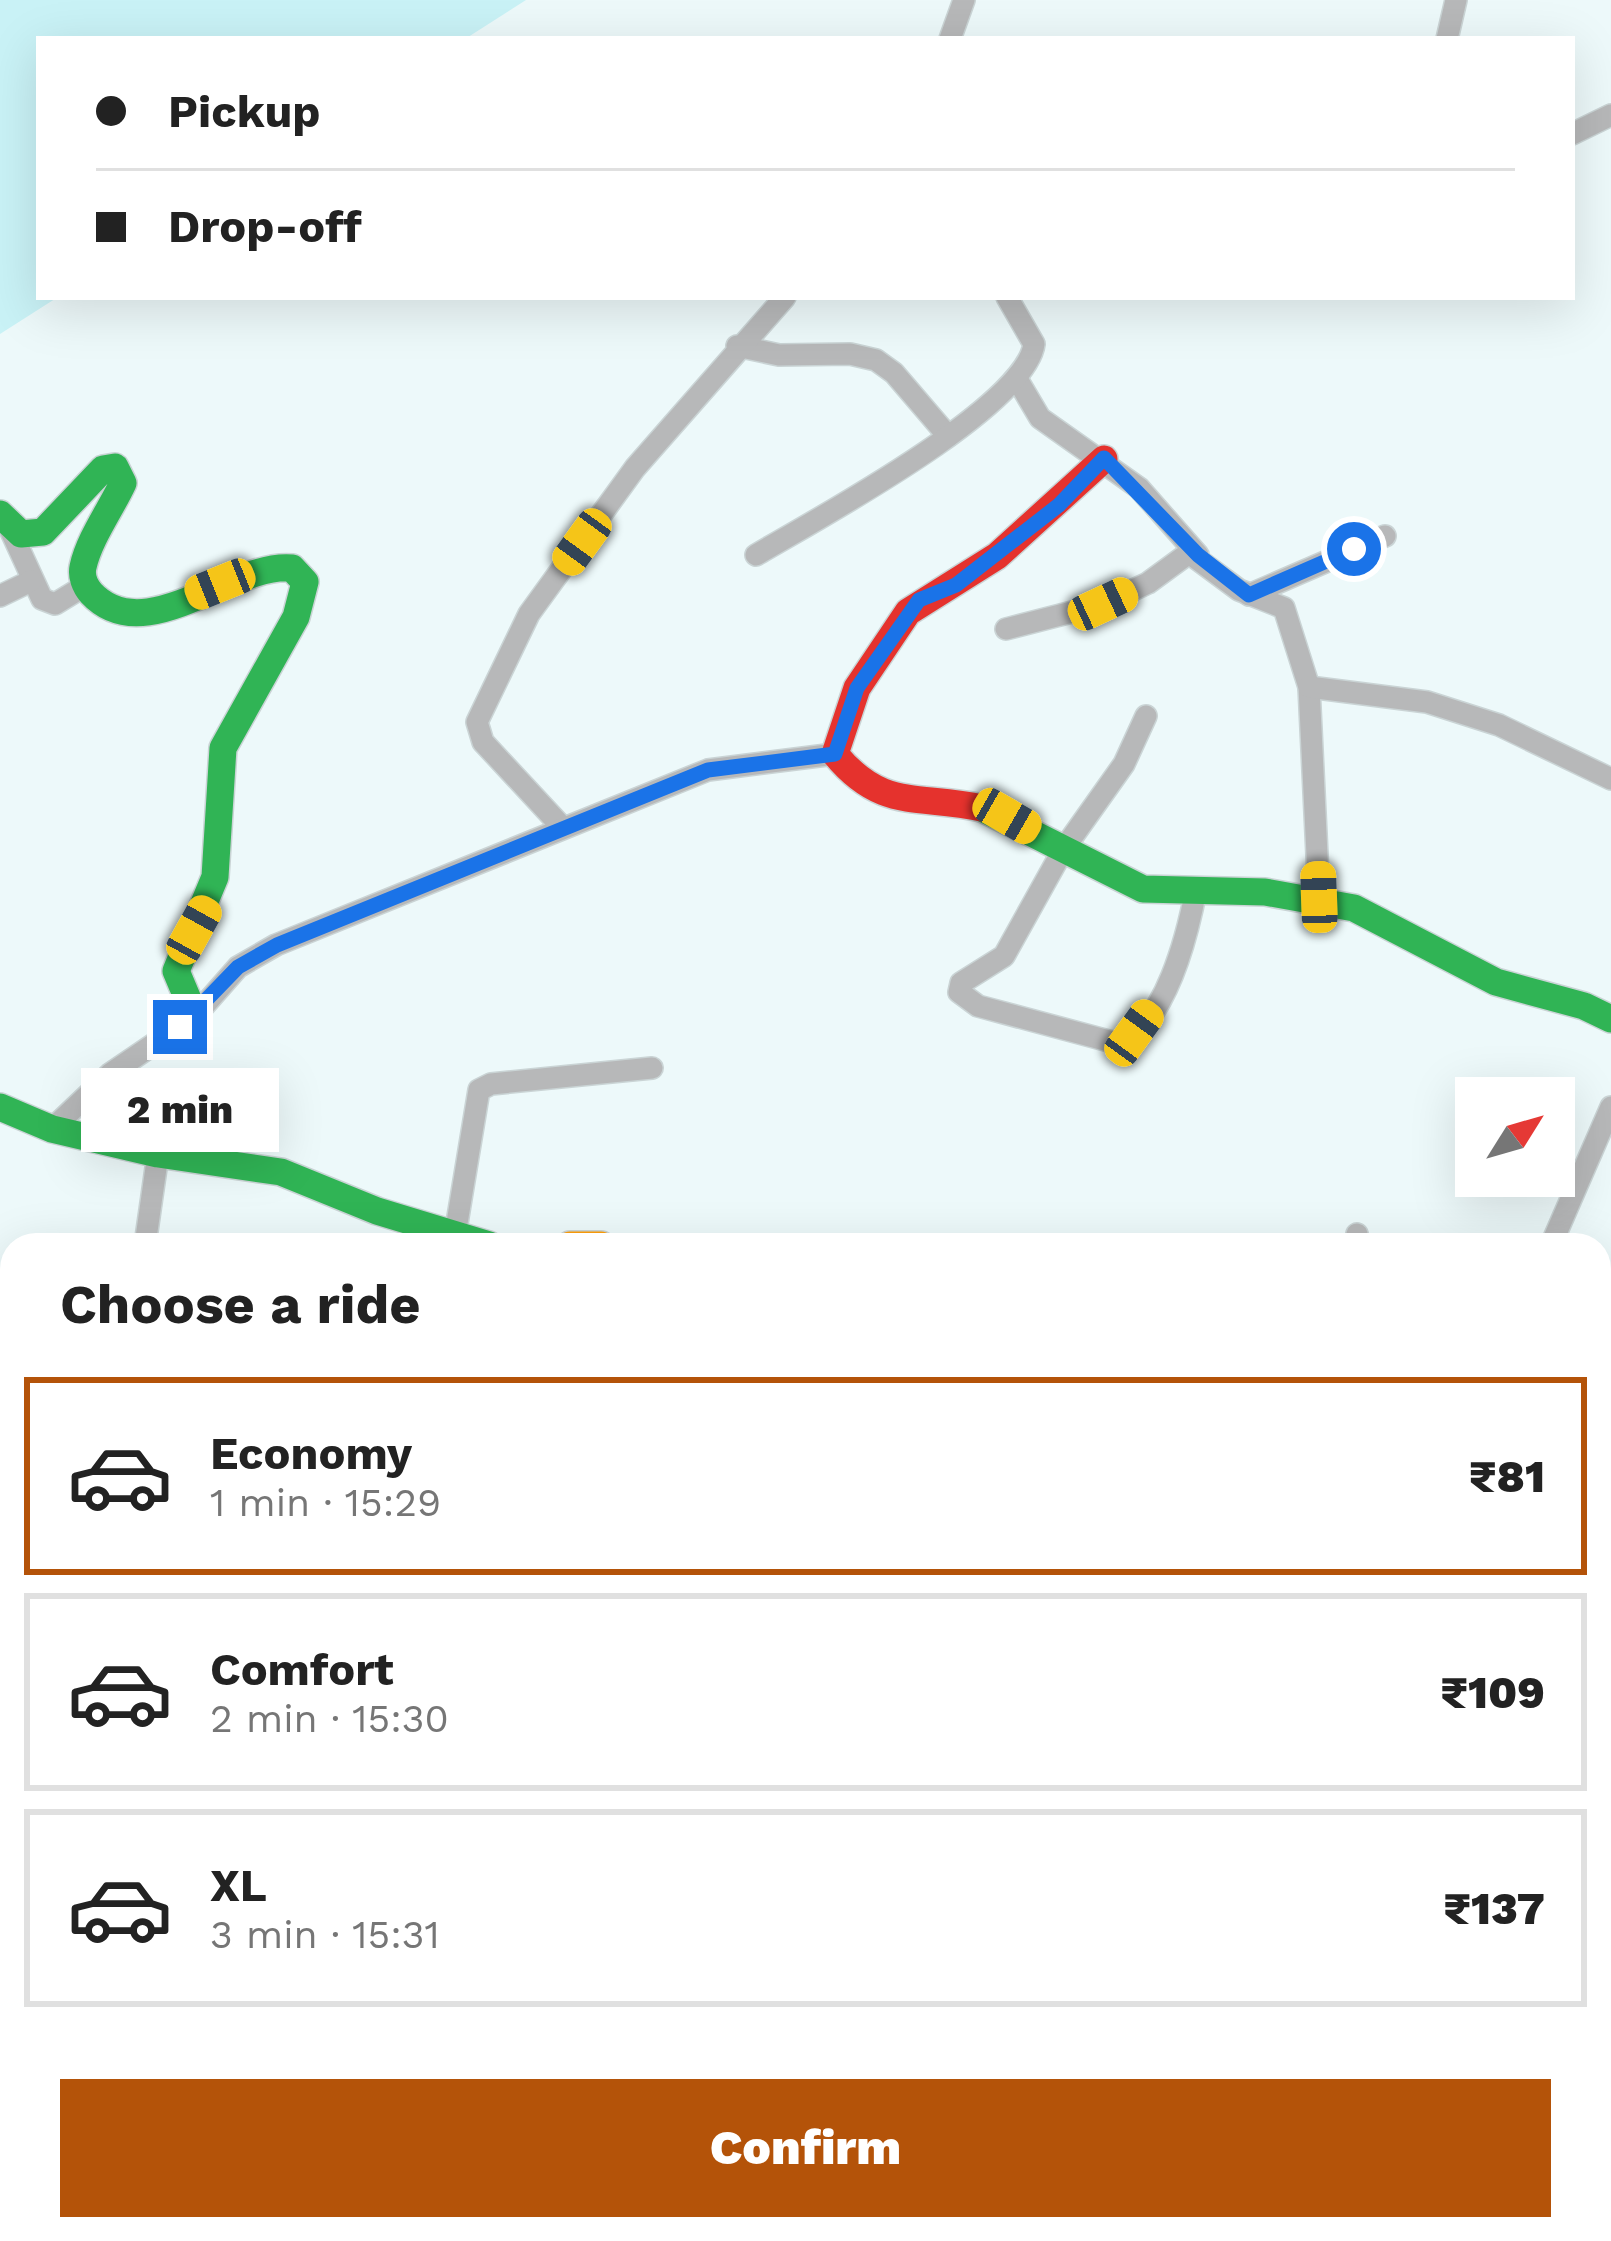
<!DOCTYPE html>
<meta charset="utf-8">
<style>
body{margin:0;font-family:"Work Sans",sans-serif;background:#f6f6f6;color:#222;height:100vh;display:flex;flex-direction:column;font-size:45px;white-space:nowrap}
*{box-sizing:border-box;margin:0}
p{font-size:39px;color:#767676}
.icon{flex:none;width:66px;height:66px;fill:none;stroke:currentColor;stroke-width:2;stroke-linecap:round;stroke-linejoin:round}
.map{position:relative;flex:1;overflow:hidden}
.panel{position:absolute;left:0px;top:1233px;width:1611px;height:1008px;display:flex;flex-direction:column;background:#fff;border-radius:36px 36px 0 0;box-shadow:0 12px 48px #0002}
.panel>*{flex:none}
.guide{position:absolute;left:36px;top:36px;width:1539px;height:264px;border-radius:0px;box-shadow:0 12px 48px #0002;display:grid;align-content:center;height:264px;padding:0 60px;background:#fff}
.needle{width:78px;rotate:53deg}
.controls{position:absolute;left:1455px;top:1077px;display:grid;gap:24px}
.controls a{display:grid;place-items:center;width:120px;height:120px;border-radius:0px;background:#fff;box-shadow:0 12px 48px #0002;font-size:60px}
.end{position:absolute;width:54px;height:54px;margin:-27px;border:15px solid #1a73e8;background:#fff;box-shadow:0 0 0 6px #fff}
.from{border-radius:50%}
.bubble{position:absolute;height:84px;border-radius:0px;background:#fff;box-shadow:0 12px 48px #0002;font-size:39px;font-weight:800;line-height:84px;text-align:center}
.car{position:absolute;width:36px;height:72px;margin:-36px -18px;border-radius:15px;box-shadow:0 0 9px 3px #0007;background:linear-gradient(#f5c518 24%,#345 0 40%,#f5c518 0 76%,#345 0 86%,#f5c518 0)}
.guide b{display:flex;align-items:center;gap:42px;height:114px;font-size:45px}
.guide b+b{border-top:3px solid #e0e0e0}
.guide i{width:30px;height:30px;background:#222}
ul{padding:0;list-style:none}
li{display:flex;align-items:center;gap:36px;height:198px;margin:0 24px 18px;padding:0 36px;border:6px solid #e0e0e0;border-radius:0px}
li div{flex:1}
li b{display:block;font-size:45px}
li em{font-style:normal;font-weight:800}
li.selected{border-color:#b45309}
li>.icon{width:108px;height:108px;stroke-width:1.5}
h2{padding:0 60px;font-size:54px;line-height:144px}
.button{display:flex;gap:24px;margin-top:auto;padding:24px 60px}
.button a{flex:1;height:138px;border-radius:0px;background:#b45309;color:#fff;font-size:48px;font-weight:800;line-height:138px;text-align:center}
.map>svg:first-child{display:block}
.green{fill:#c9f2f6}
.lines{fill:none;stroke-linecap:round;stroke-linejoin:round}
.lane-casing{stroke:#cad4d5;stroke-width:14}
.street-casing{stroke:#cad4d5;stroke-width:24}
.fast-casing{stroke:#cad4d5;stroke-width:30}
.slow-casing{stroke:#cad4d5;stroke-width:30}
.jam-casing{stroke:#cad4d5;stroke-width:30}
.lane{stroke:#b7b8b9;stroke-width:10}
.street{stroke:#b7b8b9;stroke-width:21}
.fast{stroke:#30b455;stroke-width:27}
.slow{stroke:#ff9f0a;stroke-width:27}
.jam{stroke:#e5322d;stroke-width:27}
.route{stroke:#1a73e8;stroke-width:15}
</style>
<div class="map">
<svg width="1611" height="2241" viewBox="0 0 1611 2241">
<rect width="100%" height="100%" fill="#edf9fa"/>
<path class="green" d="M0,0H526L465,39H39V297H58L0,334Z"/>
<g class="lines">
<g class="lane-casing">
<path id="lane" d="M115,2241L146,2229"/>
</g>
<g class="street-casing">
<g id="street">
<path d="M950,39L964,0"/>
<path d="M1447,39L1456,0"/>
<path d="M1572,134L1611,115"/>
<path d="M737,346L779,355L850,354L876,360L894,373L948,436"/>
<path d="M1017,379L1040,418L1139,488L1198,555"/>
<path d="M8,525L42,599L55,604L86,585"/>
<path d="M756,555C815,520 1026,407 1034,344L1007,297"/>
<path d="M1249,595L1385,536"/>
<path d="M0,596L31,581"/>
<path d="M1006,629L1103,604L1148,583L1189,553L1239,590L1284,608L1309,687L1319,897"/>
<path d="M1309,687L1427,702L1499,725L1611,779"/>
<path d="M1146,716L1124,764L1063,850L1004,956L961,983L959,992L978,1006L1120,1044C1166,1021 1187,937 1196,890"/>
<path d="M562,827L483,742L477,722L529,614L635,468L785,297"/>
<path d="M52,1129L110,1074L195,1016L238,967L276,945L708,770L835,754"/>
<path d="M455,1235L479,1090L491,1084L652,1068"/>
<path d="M145,1245L158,1154"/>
<path d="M1355,1245L1357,1234"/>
<path d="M1551,1245L1611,1107"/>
<path d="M0,1394L12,1396"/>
<path d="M1599,1907L1611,1912"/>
<path d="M1599,1980H1611"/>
<path d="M1599,2063L1611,2064"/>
<path d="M1475,2229L1489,2241"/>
<path d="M862,2241L880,2229"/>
</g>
</g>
<g class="fast-casing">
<g id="fast">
<path d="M0,514L21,534L43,532L103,469L115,467L123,483C111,509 89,539 83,567C81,576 85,586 91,593C145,651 232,562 292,568L305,582L296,617L223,748L215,877L176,971L195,1016"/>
<path d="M982,808L1143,889L1265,892L1354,908L1496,982L1584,1006L1611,1019"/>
<path d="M0,1107L52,1129L158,1154L281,1172L377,1211L489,1245"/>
<path d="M1599,1415H1611"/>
</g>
</g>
<g class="slow-casing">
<path id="slow" d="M570,1245H601"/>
</g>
<g class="jam-casing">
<path id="jam" d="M982,808C917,794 882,811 835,754L857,688L908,612L997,556L1104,459"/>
</g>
<use href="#lane" class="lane"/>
<use href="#street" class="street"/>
<use href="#fast" class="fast"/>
<use href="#slow" class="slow"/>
<use href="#jam" class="jam"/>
</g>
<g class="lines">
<path class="route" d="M180,1027L238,967L277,945L708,770L835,754L857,688L919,600L956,585L1059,505L1104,458L1198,555L1249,595L1354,549"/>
</g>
</svg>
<div class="controls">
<a><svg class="needle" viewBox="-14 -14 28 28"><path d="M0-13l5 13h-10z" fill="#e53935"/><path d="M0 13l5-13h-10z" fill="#767676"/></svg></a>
</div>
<i class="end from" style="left:1354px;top:549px"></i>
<i class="end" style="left:180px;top:1027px"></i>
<div class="bubble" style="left:81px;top:1068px;width:198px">2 min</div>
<i class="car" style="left:582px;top:542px;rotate:216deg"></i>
<i class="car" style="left:220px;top:584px;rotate:248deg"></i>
<i class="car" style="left:1103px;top:604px;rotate:65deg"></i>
<i class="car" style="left:1007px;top:816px;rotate:120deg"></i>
<i class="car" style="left:1319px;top:897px;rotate:358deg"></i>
<i class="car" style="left:194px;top:930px;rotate:29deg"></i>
<i class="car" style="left:1134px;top:1033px;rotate:36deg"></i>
<div class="guide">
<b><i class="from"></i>Pickup</b>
<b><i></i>Drop-off</b>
</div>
<section class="panel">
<h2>Choose a ride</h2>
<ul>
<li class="selected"><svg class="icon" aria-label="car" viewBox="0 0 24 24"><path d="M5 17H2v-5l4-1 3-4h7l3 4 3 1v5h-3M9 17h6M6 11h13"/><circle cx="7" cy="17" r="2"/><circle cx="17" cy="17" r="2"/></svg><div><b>Economy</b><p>1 min · 15:29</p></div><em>₹81</em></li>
<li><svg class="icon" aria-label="car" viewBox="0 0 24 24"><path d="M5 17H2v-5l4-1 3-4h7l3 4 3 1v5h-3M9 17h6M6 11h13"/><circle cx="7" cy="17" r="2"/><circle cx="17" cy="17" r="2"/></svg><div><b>Comfort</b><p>2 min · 15:30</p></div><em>₹109</em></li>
<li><svg class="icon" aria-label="car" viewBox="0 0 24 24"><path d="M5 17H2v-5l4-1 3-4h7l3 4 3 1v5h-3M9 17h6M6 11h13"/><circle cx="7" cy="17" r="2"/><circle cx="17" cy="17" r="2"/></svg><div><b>XL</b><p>3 min · 15:31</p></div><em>₹137</em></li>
</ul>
<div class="button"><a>Confirm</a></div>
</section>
</div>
